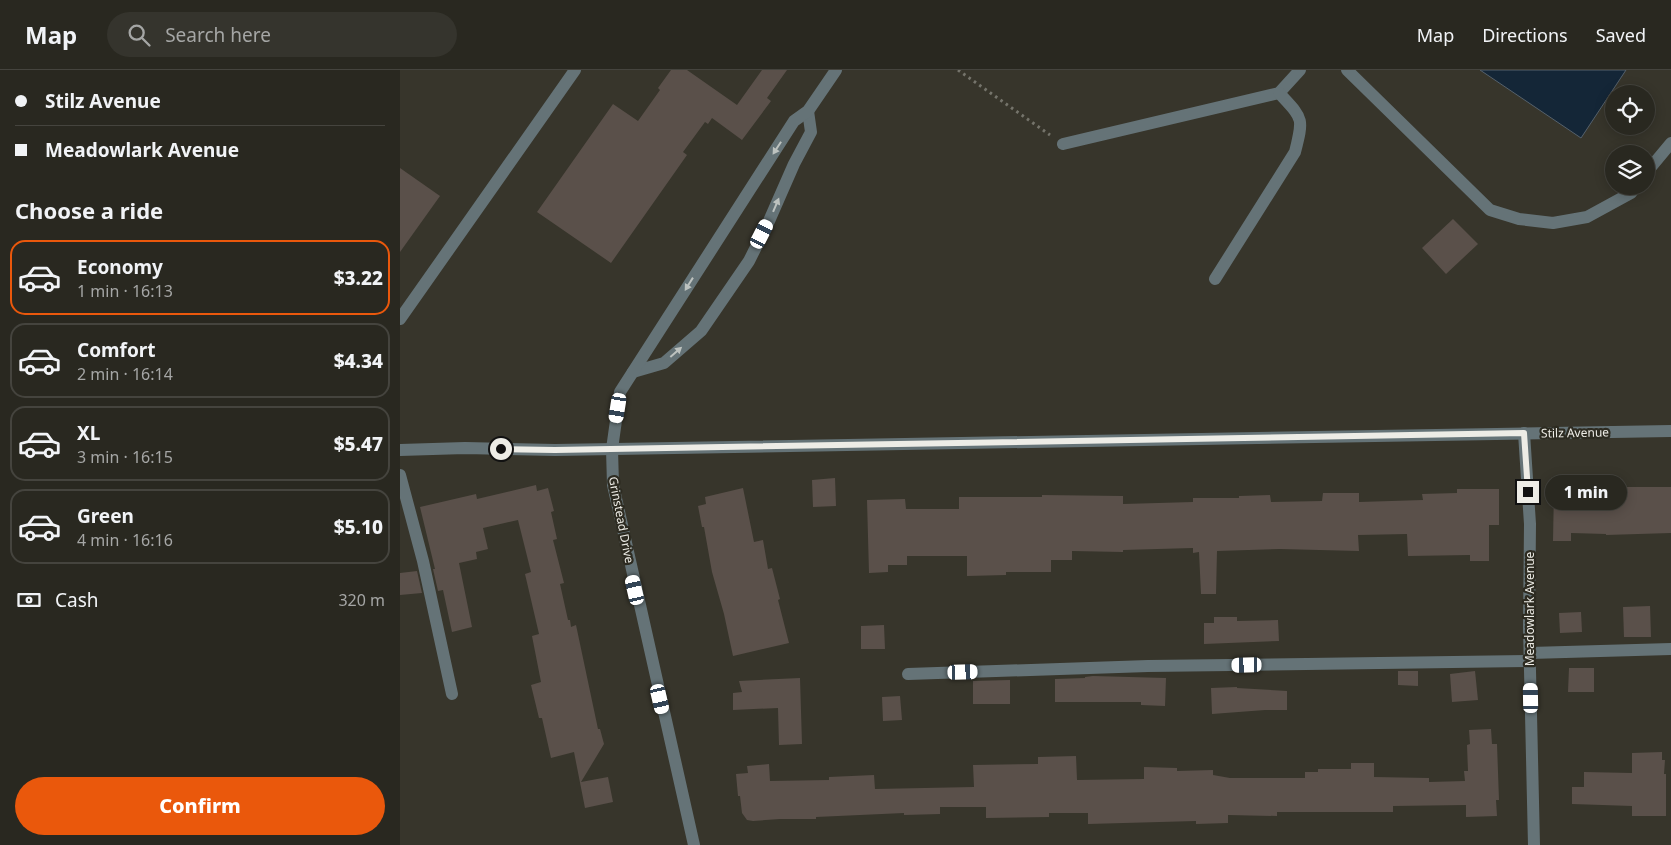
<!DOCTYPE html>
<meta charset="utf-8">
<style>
body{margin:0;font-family:"Noto Sans",sans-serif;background:#35342d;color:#f1f3f6;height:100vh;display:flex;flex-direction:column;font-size:19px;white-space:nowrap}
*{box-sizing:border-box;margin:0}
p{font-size:16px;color:#a5a6a5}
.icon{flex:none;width:28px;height:28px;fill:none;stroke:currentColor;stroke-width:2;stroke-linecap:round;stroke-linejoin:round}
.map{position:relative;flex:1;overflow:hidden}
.panel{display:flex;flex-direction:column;background:#292820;width:400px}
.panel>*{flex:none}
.banner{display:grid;align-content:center;height:110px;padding:0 15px;background:#292820}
.buttons{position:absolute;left:1205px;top:15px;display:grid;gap:10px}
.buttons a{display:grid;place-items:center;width:50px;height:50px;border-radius:50%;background:#292820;box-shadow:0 2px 12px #0003,0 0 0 1px #45443e;font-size:25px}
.end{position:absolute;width:22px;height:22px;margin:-11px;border:6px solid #edece6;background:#111;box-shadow:0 0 0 2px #111}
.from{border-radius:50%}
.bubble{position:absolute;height:35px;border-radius:18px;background:#292820;box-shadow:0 2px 12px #0003,0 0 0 1px #45443e;font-size:16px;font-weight:800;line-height:35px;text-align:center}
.car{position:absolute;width:15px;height:30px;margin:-15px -8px;border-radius:6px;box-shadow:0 0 4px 1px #0007;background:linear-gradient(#fff 24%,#345 0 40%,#fff 0 76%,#345 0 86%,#fff 0)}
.banner b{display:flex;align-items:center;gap:18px;height:48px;font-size:19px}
.banner b+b{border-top:1px solid #45443e}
.banner i{width:12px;height:12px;background:#f1f3f6}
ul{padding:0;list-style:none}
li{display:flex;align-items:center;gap:15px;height:75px;margin:0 10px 8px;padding:0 5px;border:2px solid #45443e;border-radius:15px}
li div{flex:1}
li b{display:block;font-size:19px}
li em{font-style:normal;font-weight:800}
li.selected{border-color:#ea580c}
li>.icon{width:45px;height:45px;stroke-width:1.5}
h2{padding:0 15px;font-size:22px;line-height:60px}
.pay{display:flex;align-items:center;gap:12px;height:55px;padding:0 15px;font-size:19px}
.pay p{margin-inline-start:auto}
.action{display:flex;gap:10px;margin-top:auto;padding:10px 15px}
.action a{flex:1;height:58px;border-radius:30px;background:#ea580c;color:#fff;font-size:20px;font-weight:800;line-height:58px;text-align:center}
header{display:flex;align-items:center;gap:30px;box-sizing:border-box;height:70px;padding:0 25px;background:#292820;border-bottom:1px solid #45443e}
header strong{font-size:24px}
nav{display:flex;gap:28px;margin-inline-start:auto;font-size:18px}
.search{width:350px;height:45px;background:#35342d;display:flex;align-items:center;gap:12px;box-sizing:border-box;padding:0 18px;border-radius:28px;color:#a5a6a5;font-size:19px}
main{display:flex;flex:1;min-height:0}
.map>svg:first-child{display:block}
.water{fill:#142637;stroke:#55616c}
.building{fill:#5a504a}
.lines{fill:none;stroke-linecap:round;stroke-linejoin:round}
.path{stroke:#75746b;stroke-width:3;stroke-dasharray:2.5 4;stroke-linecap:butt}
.minor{stroke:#657377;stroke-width:12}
.oneway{fill:#bdc2bf}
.route{stroke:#edece6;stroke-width:6}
.labels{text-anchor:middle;stroke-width:4.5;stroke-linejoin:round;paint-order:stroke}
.street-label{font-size:12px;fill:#edece6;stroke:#2d2b21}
</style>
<header>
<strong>Map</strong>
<div class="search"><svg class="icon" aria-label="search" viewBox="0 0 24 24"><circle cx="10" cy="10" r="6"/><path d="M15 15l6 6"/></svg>Search here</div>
<nav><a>Map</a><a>Directions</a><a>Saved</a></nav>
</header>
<main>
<section class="panel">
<div class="banner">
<b><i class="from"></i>Stilz Avenue</b>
<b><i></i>Meadowlark Avenue</b>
</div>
<h2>Choose a ride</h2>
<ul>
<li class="selected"><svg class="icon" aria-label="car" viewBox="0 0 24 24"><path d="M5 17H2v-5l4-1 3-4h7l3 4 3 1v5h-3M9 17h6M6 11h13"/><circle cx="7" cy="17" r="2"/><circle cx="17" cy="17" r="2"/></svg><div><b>Economy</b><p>1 min · 16:13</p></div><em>$3.22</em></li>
<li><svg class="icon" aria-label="car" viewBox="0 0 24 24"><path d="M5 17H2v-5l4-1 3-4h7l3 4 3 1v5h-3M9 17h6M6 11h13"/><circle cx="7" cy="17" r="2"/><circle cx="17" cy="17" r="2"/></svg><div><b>Comfort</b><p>2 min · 16:14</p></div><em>$4.34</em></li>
<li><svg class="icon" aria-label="car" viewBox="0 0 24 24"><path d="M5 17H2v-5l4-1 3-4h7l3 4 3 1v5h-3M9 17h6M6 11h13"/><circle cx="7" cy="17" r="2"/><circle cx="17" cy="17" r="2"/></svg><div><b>XL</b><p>3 min · 16:15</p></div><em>$5.47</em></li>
<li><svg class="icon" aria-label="car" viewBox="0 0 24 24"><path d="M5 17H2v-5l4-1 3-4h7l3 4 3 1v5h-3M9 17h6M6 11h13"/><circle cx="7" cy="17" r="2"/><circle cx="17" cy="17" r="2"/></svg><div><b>Green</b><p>4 min · 16:16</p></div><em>$5.10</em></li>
</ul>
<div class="pay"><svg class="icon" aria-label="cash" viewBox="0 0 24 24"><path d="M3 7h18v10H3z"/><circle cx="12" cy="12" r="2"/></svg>Cash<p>320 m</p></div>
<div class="action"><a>Confirm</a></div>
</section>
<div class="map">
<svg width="1271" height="775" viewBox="0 0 1271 775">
<rect width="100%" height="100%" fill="#37352b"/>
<path class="water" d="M1080,0H1226L1181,68Z"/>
<g class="building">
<path d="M271,0H287L337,35L362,0H387L367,28L371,31L342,70L312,48L308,54L305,52L283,82L287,85L211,193L137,142L213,34L238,51L260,20L258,18Z"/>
<path d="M0,98L40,126L0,182Z"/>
<path d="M1053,149L1078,174L1046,204L1022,178Z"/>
<path d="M435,408L436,436L413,437L412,410Z"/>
<path d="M136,415L137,421L148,418L154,441L151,442L157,469L153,470L164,513L160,514L168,550H170L171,557L176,555L198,659H200L204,674L181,712L208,707L213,732L185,738L174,682L151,688L142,648H139L131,615L141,612L132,566L139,564L125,504L131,502L118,450L83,458L88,479L76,482L77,489L59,493L72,557L52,562L43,520L38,521L33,499H35L20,437L76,424L77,429Z"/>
<path d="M1205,417H1271V463L1206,465V464L1171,463V471H1153L1154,418Z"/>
<path d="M343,418L354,472L363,470L368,499L372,498L380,529L378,530L389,573L333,586L324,544L312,502L304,457H302L298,436L306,434L305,427Z"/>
<path d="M1057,419H1099V455H1089V491H1070V485L1008,486L1007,464L958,465L959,481L880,479L817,481L816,524H801L799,482L793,483V478L723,480V482L672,481V490H651V502H606V505L567,506V486H507V495H488V502L469,503L467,430L505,429L506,439H559V427H642V425L723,426V434L793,432V428H839V426L870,425L871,432L922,431L923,423H959V432L1023,430L1022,424L1057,423Z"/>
<path d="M17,501L22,523L0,525V503Z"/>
<path d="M1250,536L1251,567H1224L1223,537Z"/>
<path d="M1181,542L1182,562L1160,563L1159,543Z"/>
<path d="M814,547H837V551L878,550L879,571L804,574V553H814Z"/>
<path d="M484,555L485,579H461V556Z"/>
<path d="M1169,598H1194V622H1168Z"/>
<path d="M998,601H1018V616L998,615Z"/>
<path d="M1075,601L1078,630L1052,632L1050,604Z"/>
<path d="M693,606L766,608L765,636L741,635V632H655V609L685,608V607Z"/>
<path d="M400,608L402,674L379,675L378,638L333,640V623L342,622L339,611Z"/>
<path d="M610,610V634H573V611Z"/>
<path d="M837,617V618L887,621V640H865L812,644L811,618Z"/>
<path d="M500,626L502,650L483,651L482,627Z"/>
<path d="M1091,659L1092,674H1097L1099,730H1096L1097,746L1066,747V735L993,736V742H877V746L828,745V753L796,754V751L688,754V743H649V747L586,748V737H540V744L504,745V743L416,747V749H380L353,751L347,750L342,743L340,726H338L336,704L348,703L347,696L369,694L370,711L429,710V707L474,705L475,719L574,717L573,695L638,694V687L676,686L677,710L744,709V697L777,698V701L813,700V705L830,708H905V702H918V699H951V693H974V707L1029,708V712L1065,711L1064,701H1068L1067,675L1070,674L1069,660Z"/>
<path d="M1262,682V690H1265L1264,704H1266V746H1232V736L1172,734V717H1184V702L1232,703V683Z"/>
</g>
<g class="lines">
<path class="path" d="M558,0L650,65"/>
<g class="minor">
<path d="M947,0L1090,140L1119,149L1153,153L1187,147L1231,123L1236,116"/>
<path d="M663,74L879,23L900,0"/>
<path d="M1246,103L1271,73"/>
<path d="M815,209L895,82C904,47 903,49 879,23"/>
<path d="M0,249L175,0"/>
<path d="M233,302L264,293L301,261L349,191L369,151L394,94L411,62L408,41"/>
<path d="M1124,363L1130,454L1129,557L1134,775"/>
<path d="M0,380L65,378L155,380L1271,361"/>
<path d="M0,405L23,491L52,624"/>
<path d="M1130,583L1271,579"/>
<path d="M508,604L748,596L1130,591"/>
<path d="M294,775L213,415L212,379L220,322L394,51L408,41L436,0"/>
</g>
</g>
<defs><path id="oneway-solid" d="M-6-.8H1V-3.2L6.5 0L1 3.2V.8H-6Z" transform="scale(1.25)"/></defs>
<g class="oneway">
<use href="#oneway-solid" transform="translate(377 78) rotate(123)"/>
<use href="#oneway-solid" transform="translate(376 135) rotate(-67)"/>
<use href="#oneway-solid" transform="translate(289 214) rotate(122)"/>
<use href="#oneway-solid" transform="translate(276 282) rotate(-41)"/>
</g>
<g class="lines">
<path class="route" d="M101,379L155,380L1124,363L1128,422"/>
</g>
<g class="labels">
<g class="street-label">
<text transform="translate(1175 363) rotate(-1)" y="4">Stilz Avenue</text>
<text transform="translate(221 450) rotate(79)" y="4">Grinstead Drive</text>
<text transform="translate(1130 539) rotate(-90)" y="4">Meadowlark Avenue</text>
</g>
</g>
</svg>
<div class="buttons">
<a><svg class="icon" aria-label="locate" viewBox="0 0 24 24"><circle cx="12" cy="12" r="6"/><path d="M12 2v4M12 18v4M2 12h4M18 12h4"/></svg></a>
<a><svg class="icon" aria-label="layers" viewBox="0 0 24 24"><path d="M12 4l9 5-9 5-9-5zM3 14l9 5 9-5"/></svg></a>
</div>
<i class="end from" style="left:101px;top:379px"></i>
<i class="end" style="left:1128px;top:422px"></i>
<div class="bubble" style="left:1145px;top:405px;width:82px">1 min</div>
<i class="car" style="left:362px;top:164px;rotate:27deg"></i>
<i class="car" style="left:218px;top:338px;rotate:189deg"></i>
<i class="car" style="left:235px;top:520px;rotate:347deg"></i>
<i class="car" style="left:847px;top:595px;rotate:269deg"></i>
<i class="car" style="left:563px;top:602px;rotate:88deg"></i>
<i class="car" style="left:1131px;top:628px;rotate:359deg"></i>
<i class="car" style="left:260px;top:629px;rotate:167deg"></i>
</div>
</main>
